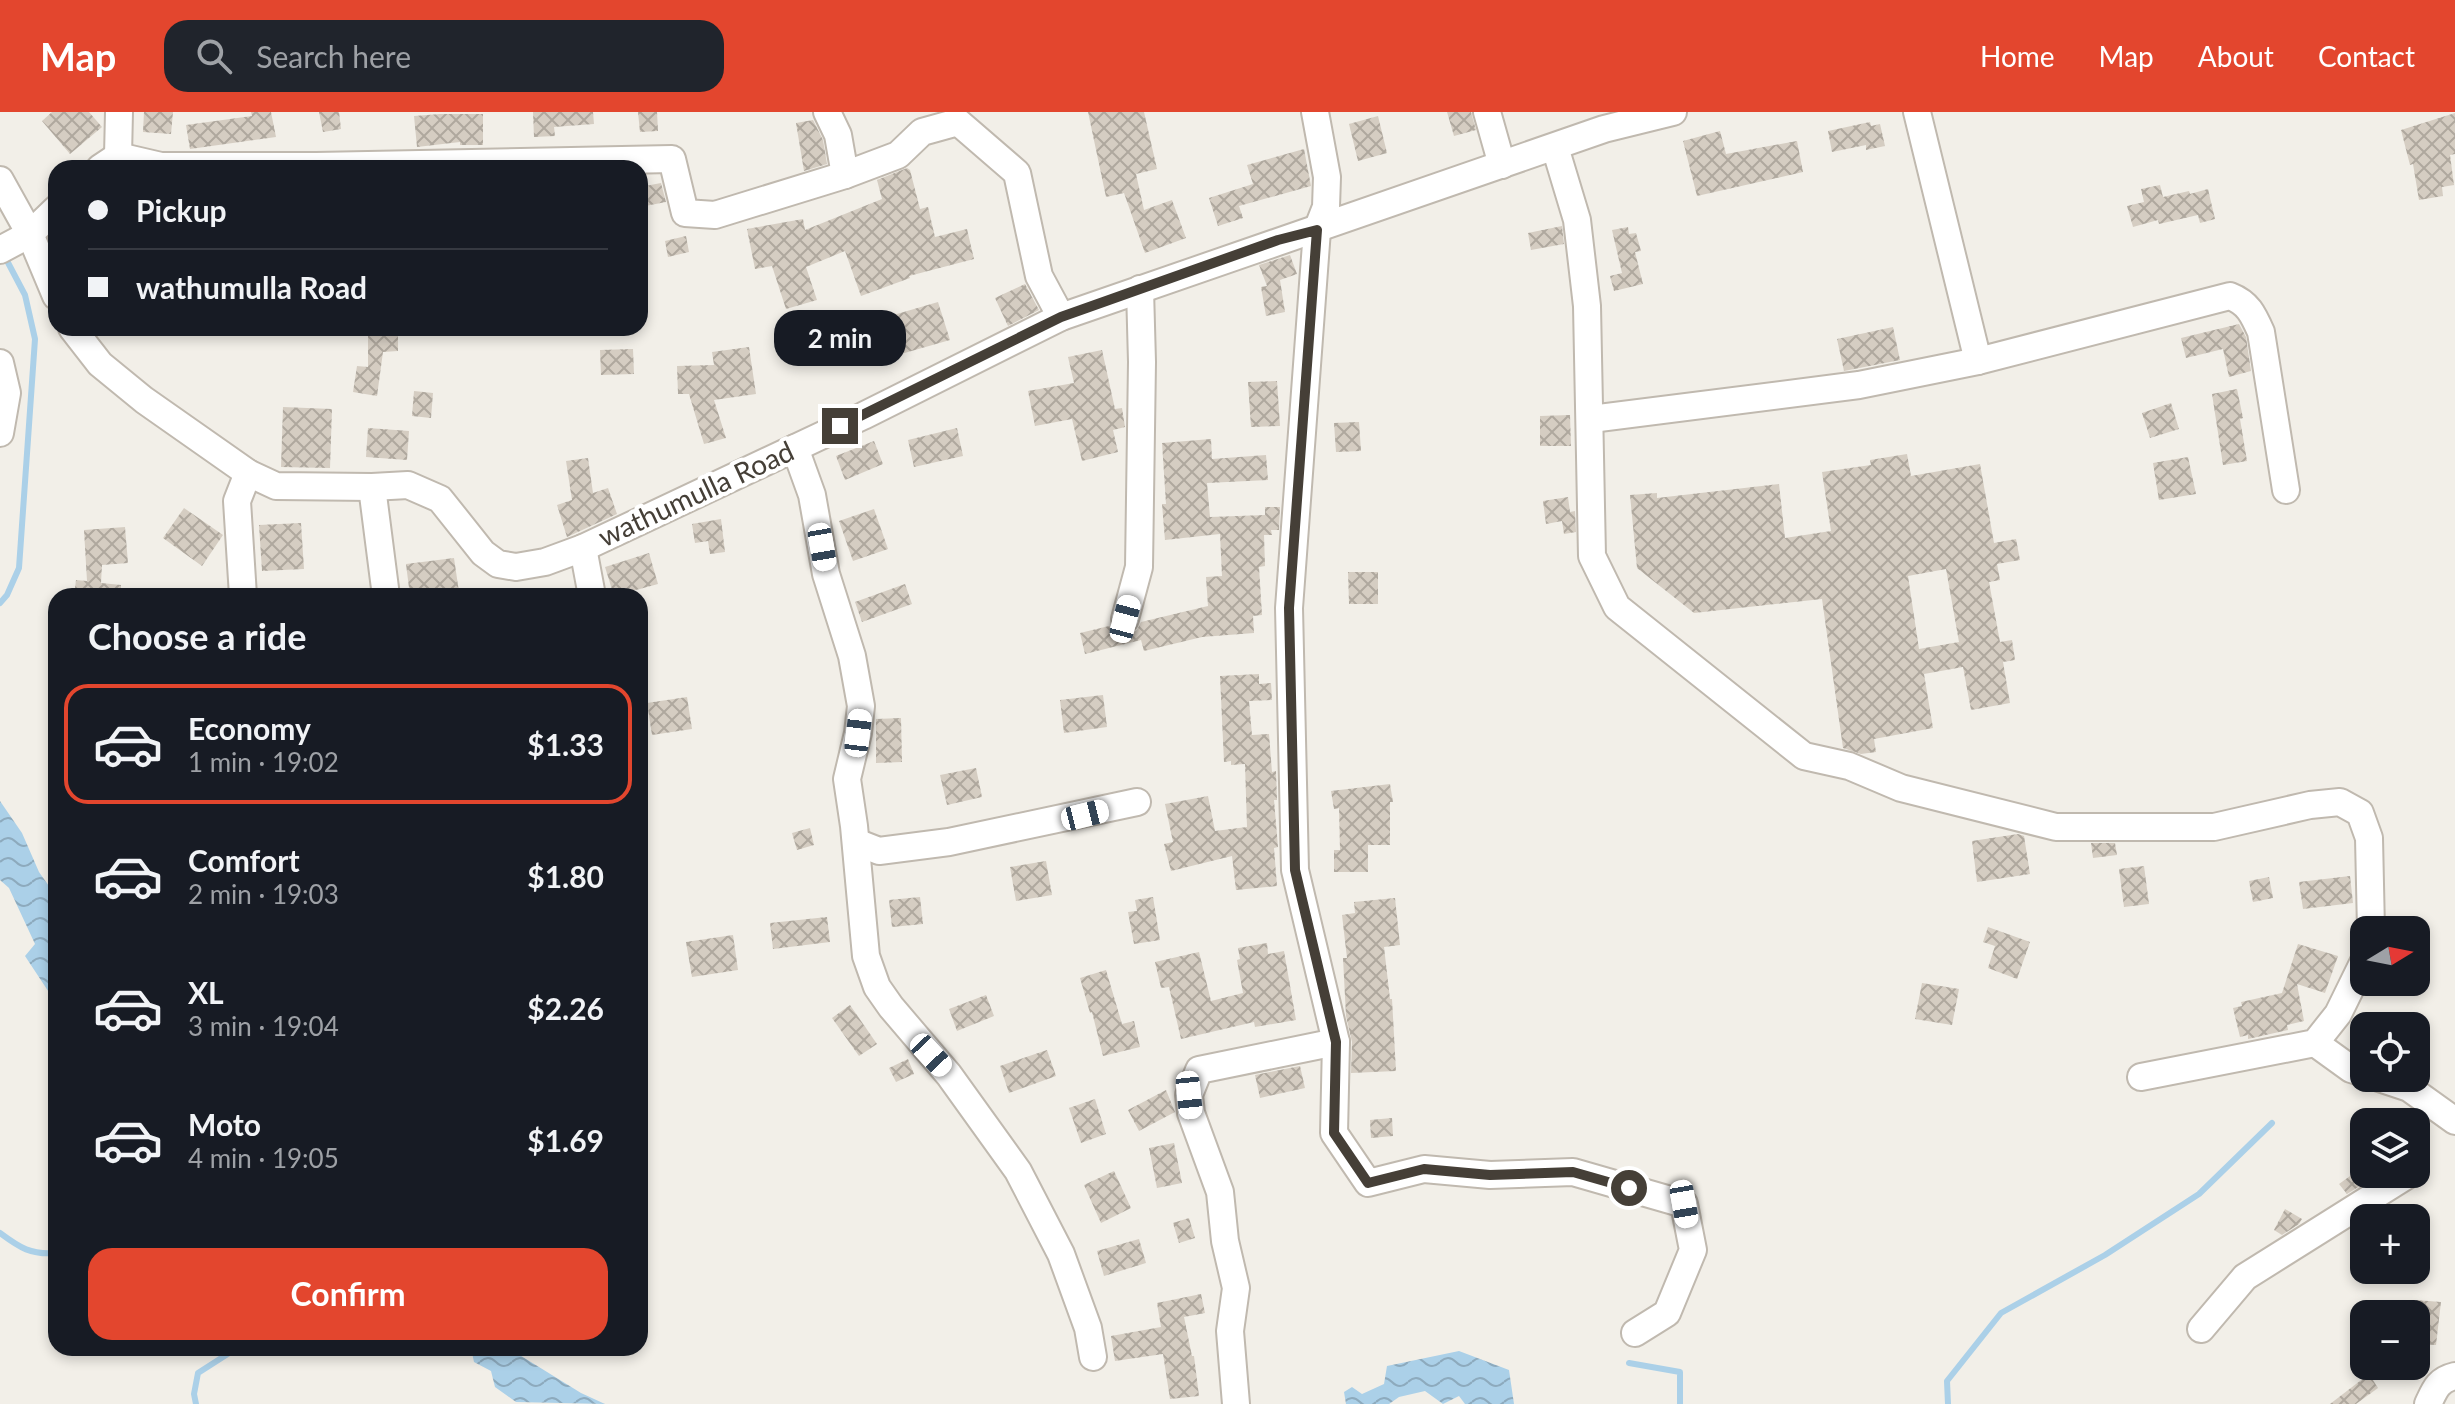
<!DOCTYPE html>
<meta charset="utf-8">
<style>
body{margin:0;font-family:Lato,sans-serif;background:#20242c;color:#f1f3f6;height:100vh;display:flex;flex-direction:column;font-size:30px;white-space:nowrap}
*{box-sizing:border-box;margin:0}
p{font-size:26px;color:#9ea1a6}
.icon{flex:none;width:44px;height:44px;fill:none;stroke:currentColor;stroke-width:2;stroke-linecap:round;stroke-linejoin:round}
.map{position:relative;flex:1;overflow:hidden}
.sheet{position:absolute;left:48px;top:476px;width:600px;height:768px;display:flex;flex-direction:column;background:#171b24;border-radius:24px;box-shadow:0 4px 12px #0003}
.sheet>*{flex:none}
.guide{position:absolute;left:48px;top:48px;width:600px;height:176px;border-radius:24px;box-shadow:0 4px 12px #0003;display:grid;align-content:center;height:176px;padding:0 40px;background:#171b24}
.needle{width:52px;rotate:80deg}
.buttons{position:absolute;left:2350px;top:804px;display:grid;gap:16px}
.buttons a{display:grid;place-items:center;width:80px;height:80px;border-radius:16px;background:#171b24;box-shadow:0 4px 12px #0003;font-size:40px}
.end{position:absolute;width:36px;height:36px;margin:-18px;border:10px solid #453f37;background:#fff;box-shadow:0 0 0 4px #fff}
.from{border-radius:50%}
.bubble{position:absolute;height:56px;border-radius:24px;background:#171b24;box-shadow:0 4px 12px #0003;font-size:26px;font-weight:700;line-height:56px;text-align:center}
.car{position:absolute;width:24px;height:48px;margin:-24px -12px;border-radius:10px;box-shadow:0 0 6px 2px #0007;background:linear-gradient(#fff 24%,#345 0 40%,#fff 0 76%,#345 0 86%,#fff 0)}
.guide b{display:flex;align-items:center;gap:28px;height:76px;font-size:30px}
.guide b+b{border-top:2px solid #363941}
.guide i{width:20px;height:20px;background:#f1f3f6}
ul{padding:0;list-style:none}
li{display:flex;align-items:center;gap:24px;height:120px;margin:0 16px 12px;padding:0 24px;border:4px solid transparent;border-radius:24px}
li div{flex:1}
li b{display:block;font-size:30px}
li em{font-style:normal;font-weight:700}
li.current{border-color:#e3462e}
li>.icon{width:72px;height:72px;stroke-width:1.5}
h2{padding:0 40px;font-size:36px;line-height:96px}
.button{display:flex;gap:16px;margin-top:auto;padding:16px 40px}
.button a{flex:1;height:92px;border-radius:24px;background:#e3462e;color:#fff;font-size:32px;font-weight:700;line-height:92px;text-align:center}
header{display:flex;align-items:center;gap:48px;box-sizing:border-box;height:112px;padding:0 40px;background:#e3462e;color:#fff}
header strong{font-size:38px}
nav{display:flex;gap:44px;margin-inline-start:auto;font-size:28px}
.search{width:560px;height:72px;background:#20242c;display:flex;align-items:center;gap:20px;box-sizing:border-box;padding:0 28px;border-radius:24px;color:#9ea1a6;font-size:30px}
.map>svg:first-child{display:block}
.water{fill:url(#water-waves)}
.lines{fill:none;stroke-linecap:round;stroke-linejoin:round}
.stream{stroke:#abd0e8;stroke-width:6}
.building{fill:url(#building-cross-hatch);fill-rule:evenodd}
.minor-casing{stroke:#c0b9af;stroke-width:30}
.minor{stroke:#fff;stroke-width:26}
.route{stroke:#453f37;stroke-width:10}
.labels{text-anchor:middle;stroke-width:8;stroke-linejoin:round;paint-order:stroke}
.street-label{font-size:28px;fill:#453f37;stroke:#fff}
</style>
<header>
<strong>Map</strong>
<div class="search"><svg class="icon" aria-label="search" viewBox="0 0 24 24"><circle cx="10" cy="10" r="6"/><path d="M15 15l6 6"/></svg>Search here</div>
<nav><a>Home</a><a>Map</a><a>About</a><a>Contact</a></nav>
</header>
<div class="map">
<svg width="2455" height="1292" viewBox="0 0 2455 1292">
<defs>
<pattern id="water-waves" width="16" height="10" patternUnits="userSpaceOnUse" patternTransform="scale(2)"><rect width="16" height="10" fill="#abd0e8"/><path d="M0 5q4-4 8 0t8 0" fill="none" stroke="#8daabd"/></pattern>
<pattern id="building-cross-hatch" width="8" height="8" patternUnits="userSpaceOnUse" patternTransform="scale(2)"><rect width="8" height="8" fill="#d5cdc2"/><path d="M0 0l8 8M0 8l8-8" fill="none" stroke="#afa89e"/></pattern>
</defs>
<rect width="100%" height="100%" fill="#f2efe8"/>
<g class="water">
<path d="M0,689L22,721L39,760L56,784V891L25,844L35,832L9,776L0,768Z"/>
<path d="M471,1236H514L518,1242L581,1281L605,1292L516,1290L495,1275L491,1259L474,1250Z"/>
<path d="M1459,1239L1509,1258L1514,1292H1465L1459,1284L1443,1292L1425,1279L1399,1285L1389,1292H1346L1344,1280L1352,1275L1362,1282L1384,1272L1387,1254Z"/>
</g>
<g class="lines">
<g class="stream">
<path d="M0,491L7,483L19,456L35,227L25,183L4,143"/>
<path d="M0,1121C20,1136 31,1143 56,1141"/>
<path d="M1629,1251L1680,1260V1292"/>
<path d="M196,1292L194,1282L198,1261L237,1236"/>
<path d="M1948,1292L1947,1269L2001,1201L2105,1143L2199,1082L2272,1011"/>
</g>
</g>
<g class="building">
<path d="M52,0H89L102,15L70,42L42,9Z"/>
<path d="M144,0H173L171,22L143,20Z"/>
<path d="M251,0H271L276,25L190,37L186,13L252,4Z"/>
<path d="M319,0H339L341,17L323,20Z"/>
<path d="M533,0H593L594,12L554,15L555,24L534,25Z"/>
<path d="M638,0H657L658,19L640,20Z"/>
<path d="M1088,0H1144L1157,57L1136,62L1144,98L1172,88L1186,126L1145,141L1124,81L1106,85Z"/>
<path d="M1447,0H1471L1476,18L1454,24Z"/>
<path d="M2455,1V42L2450,43L2454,73L2442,75L2443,84L2419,88L2413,52L2410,53L2401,18Z"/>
<path d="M440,2H483V33H460V30L417,35L414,4Z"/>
<path d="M1378,4L1387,41L1358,49L1349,12Z"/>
<path d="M813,8L823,28L827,52L804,59L796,11Z"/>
<path d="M1870,10L1871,14L1880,12L1885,34L1866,38V33L1832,40L1828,19Z"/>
<path d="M1720,19L1726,42L1797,29L1803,60L1697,84L1683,29Z"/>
<path d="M1304,37L1311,74L1239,94L1243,106L1218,114L1209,86L1253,72L1247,53Z"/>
<path d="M907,56L910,58L920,97L928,95L935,125L967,117L974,147L909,164L910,166L861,184L845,139L806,155L817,188L786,197L772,154L755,157L747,117L803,107L805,118L882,87L877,68Z"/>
<path d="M661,71L666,90L640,95V75Z"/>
<path d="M2160,73L2163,85L2189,79L2190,82L2208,77L2215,107L2200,111L2198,103L2159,112L2158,108L2133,115L2127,94L2144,90L2141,77Z"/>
<path d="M1562,114L1564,132L1531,138L1528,121Z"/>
<path d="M1628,115L1629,122L1636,121L1641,139L1635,140L1643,172L1614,179L1610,164L1622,161L1612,118Z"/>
<path d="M686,124L689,140L668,145L665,129Z"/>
<path d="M1290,143L1297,162L1280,168L1285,200L1266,204L1261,175L1267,174L1259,153Z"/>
<path d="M1025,172L1039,198L1008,214L995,186Z"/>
<path d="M938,190L950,228L901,242L890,204Z"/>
<path d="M2239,212L2246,225L2251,259L2229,265L2223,237L2186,246L2181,226Z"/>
<path d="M1893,215L1900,248L1844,259L1837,227Z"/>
<path d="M368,216H398V239L383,240L377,284L353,280L357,254L368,255Z"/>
<path d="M749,235L756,282L714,288L726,326L704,332L689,282H678L677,254L714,253L712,240Z"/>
<path d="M633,237L634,262L601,263L600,238Z"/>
<path d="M1102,238L1115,297L1122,296L1125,315L1113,318L1118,340L1082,349L1072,307L1035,314L1028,279L1074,271L1068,245Z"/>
<path d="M1277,269L1280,314L1251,315L1248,270Z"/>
<path d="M2237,277L2243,306L2240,307L2247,349L2223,353L2212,282Z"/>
<path d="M414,279L433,281L431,306L412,304Z"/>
<path d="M2171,291L2179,317L2150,326L2142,301Z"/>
<path d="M283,295L332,297L330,356L281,355Z"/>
<path d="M1570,303L1571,334H1540V304Z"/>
<path d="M1359,310L1361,339L1336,340L1334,311Z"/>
<path d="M368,316L409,319L407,348L366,345Z"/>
<path d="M957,316L963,344L914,355L908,328Z"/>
<path d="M1211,327L1212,347L1266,343L1268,368L1207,371L1210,405L1265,403V395H1280L1279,418H1271L1272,423H1264L1265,454L1259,455L1262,503L1253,504L1254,521L1202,525L1144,539L1141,528L1085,542L1080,521L1109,514L1120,522L1128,523L1137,518L1141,510L1208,494L1206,465L1222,464L1220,422L1165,428L1162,392H1166L1162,331Z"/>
<path d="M874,329L883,352L845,368L836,344Z"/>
<path d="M1907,342L1911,364L1980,352L1994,431L2016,427L2020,448L1997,452L2000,468L1989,470L2000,530L2012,528L2015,548L2003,550L2010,591L1971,598L1963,555L1924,562L1933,616L1874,627L1876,640L1861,642L1843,636L1822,487L1694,501L1637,456L1630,383L1657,381V386L1779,372L1785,426L1831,419L1822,360L1871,353L1870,348ZM1946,457L1959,530L1919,537L1908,464Z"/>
<path d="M2188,345L2196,382L2159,388L2153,351Z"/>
<path d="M588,346L593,381L608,376L617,402L567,425L557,393L572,388L566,349Z"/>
<path d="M1568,385L1570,400L1575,399L1576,420L1564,422L1562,409L1546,412L1543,389Z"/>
<path d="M184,396L223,423L202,454L163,426Z"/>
<path d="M874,397L888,437L853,449L839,409Z"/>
<path d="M721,407L725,440L710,442L708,429L695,431L692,412Z"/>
<path d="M301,411L304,457L262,459L259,413Z"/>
<path d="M125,415L128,451L102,453L101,471L121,473V484H74L76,468L87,469L84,418Z"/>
<path d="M649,441L658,472L614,484L605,455Z"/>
<path d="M454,446L459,480L410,484L406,452Z"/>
<path d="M1348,460H1378V492H1349Z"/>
<path d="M905,472L912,492L862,510L855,490Z"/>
<path d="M1259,562V572L1271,571L1272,588L1249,589L1252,623L1269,622L1272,660L1276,659L1277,688H1274L1278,735L1274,736L1277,774L1236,778L1232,744L1171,759L1164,732L1173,730L1165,692L1208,684L1215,719L1247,715L1245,652L1231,653V649L1224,650L1220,564Z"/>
<path d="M1103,583L1107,615L1064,621L1060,588Z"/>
<path d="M687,585L692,617L652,623L647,591Z"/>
<path d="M901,606L902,650L876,651V607Z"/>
<path d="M976,656L982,685L947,693L940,663Z"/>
<path d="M1390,672L1393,690H1390V733H1368V760H1334V738H1340L1339,696L1334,697L1331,679Z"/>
<path d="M810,716L814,733L797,738L792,721Z"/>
<path d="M2018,722L2024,724L2030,762L1977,770L1972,729Z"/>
<path d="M2091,731H2115L2117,743L2093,746Z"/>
<path d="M1046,749L1052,783L1016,789L1010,755Z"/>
<path d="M2144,754L2149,792L2124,795L2119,757Z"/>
<path d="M2350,764L2353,791L2303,797L2299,770Z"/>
<path d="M2269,765L2273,786L2253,790L2249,769Z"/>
<path d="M920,785L923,812L892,815L889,788Z"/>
<path d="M1153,785L1160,828L1134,832L1128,800L1137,799L1135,788Z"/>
<path d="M1395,786L1400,833L1384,835L1390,887H1392L1396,959L1351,961L1352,930L1346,904L1343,846H1347L1342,803L1355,801L1354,790Z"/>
<path d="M827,805L830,830L773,837L770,811Z"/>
<path d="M1988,815L2030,830L2017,867L1988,856L1995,834L1983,830Z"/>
<path d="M733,823L738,858L692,865L686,830Z"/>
<path d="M1267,831L1268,842L1284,839L1296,908L1255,915L1254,910L1181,927L1169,875L1161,876L1155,850L1199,840L1211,889L1243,881L1237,848L1240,847L1238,836Z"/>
<path d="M2298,832L2338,844L2325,881L2297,872L2304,909L2287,913L2288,918L2248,927V923L2240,925L2233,896L2242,894L2241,890L2282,881Z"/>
<path d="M1106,858L1122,912L1134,909L1140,935L1103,944L1092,900L1090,901L1080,866Z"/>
<path d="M1922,871L1959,877L1952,913L1915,907Z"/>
<path d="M986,883L994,904L957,919L949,897Z"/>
<path d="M850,893L877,932L859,944L832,906Z"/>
<path d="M1047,938L1056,964L1009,981L1000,954Z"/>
<path d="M908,947L914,962L896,970L889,956Z"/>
<path d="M1300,954L1305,976L1260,986L1255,963Z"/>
<path d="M1166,978L1175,1000L1139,1019L1128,998Z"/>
<path d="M1095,987L1106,1022L1081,1031L1069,996Z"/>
<path d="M1392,1006L1393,1024L1371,1026L1370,1008Z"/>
<path d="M1174,1031L1182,1071L1157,1076L1149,1036Z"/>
<path d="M1114,1059L1131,1096L1101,1111L1084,1073Z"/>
<path d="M2357,1059L2359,1062H2379L2347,1082L2339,1072Z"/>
<path d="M2285,1097L2302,1107L2299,1112L2282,1123L2274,1118Z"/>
<path d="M1189,1106L1195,1126L1179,1131L1173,1111Z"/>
<path d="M1139,1127L1146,1151L1104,1164L1097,1139Z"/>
<path d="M1201,1182L1205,1201L1184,1205L1192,1244H1194L1199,1284L1170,1287L1163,1242L1115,1249L1111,1224L1161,1215L1157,1191Z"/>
<path d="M2416,1188L2441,1190L2436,1233L2416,1232Z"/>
<path d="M2369,1262L2378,1276L2356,1292H2330Z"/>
</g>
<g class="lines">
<g class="minor-casing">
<g id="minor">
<path d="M827,0L838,23L845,63L898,43L922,20L958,10L1017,61L1039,164L1061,205"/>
<path d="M1487,0L1502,53"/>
<path d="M1917,0L1978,249"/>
<path d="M1555,35L1577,108L1587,194L1592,444L1617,495L1804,644L1849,654L1901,676L2056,715H2214L2310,693L2340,690L2360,701L2369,726L2371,818"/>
<path d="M118,44L119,0"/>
<path d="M100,56L118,44L161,54H316L672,47L685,101L715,103L845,63"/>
<path d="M0,68L30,122L56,184"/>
<path d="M0,138L30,122L56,97"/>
<path d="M72,216L100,252L144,288L248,361L276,374L372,375L408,373L440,387L483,441L498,452L516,455L545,450L583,436L863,304L1061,205L1604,17L1673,0"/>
<path d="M0,251L7,281L0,321"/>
<path d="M1591,307L1859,273L1978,249L2230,184C2248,191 2253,202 2261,220L2286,378"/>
<path d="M795,336L812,383L826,462L852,544L861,594L858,621L847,667L854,714L866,844L877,875L891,895L949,963L1018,1059L1061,1142L1088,1216L1093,1245"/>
<path d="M372,375L386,484"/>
<path d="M583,436L592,484"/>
<path d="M243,484L237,389L248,361"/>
<path d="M1125,507L1139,455L1142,250L1140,177"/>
<path d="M856,730L879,739L949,730L1137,690"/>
<path d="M1336,930L1334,1021L1368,1071L1424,1057L1490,1063L1573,1060L1684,1092L1693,1138L1667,1201L1635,1221"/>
<path d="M2315,931L2351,957L2364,961"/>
<path d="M2141,965L2315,931L2338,902L2364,849"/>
<path d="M2379,966L2409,976L2455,1009"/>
<path d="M2201,1217L2245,1165L2409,1062"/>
<path d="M1236,1292L1230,1219L1236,1176L1225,1129L1220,1080L1191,1001L1189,983L1199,958L1336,930L1295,758L1289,496L1317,118L1326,95L1327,65L1315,0"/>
<path d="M2428,1292C2435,1277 2438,1268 2455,1264"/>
</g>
</g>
<use href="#minor" class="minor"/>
</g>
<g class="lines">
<path class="route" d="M840,314L1061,205L1278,128L1317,118L1289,496L1295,758L1336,930L1334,1021L1368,1071L1424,1057L1490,1063L1573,1060L1629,1076"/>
</g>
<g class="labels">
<g class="street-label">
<text transform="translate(696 382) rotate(-25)" y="10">wathumulla Road</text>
</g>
</g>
</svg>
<div class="buttons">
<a><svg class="needle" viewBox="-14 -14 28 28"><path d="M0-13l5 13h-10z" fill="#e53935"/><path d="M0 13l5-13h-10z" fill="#9ea1a6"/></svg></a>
<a><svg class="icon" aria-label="locate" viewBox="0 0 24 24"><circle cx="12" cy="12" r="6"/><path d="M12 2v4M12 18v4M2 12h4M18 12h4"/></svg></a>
<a><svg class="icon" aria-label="layers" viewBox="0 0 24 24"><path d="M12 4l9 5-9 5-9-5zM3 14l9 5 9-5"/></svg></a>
<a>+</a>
<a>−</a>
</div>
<i class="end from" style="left:1629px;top:1076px"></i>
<i class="end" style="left:840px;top:314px"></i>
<div class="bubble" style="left:774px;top:198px;width:132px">2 min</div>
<i class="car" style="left:822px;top:435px;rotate:170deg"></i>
<i class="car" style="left:1125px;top:507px;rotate:15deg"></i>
<i class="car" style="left:858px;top:621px;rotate:7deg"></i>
<i class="car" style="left:1085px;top:703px;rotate:76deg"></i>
<i class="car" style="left:931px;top:943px;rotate:137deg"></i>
<i class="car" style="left:1189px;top:983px;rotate:174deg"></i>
<i class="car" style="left:1684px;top:1092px;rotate:170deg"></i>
<div class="guide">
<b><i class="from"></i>Pickup</b>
<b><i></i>wathumulla Road</b>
</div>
<section class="sheet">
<h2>Choose a ride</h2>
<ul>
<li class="current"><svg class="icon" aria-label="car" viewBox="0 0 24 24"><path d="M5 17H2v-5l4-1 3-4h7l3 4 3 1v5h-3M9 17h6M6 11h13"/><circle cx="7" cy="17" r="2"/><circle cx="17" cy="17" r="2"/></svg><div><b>Economy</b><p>1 min · 19:02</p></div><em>$1.33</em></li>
<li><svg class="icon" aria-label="car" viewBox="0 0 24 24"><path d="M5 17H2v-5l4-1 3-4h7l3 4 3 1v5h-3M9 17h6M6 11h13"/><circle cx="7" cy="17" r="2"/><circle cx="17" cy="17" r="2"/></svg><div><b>Comfort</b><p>2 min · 19:03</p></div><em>$1.80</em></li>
<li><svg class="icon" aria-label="car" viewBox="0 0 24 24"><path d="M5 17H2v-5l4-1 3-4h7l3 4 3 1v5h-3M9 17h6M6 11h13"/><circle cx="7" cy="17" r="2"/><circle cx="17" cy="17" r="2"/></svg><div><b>XL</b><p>3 min · 19:04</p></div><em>$2.26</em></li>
<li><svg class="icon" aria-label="car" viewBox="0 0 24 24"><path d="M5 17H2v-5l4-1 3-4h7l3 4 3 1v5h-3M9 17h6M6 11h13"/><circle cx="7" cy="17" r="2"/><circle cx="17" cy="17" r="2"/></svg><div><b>Moto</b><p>4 min · 19:05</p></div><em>$1.69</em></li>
</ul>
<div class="button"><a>Confirm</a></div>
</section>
</div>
